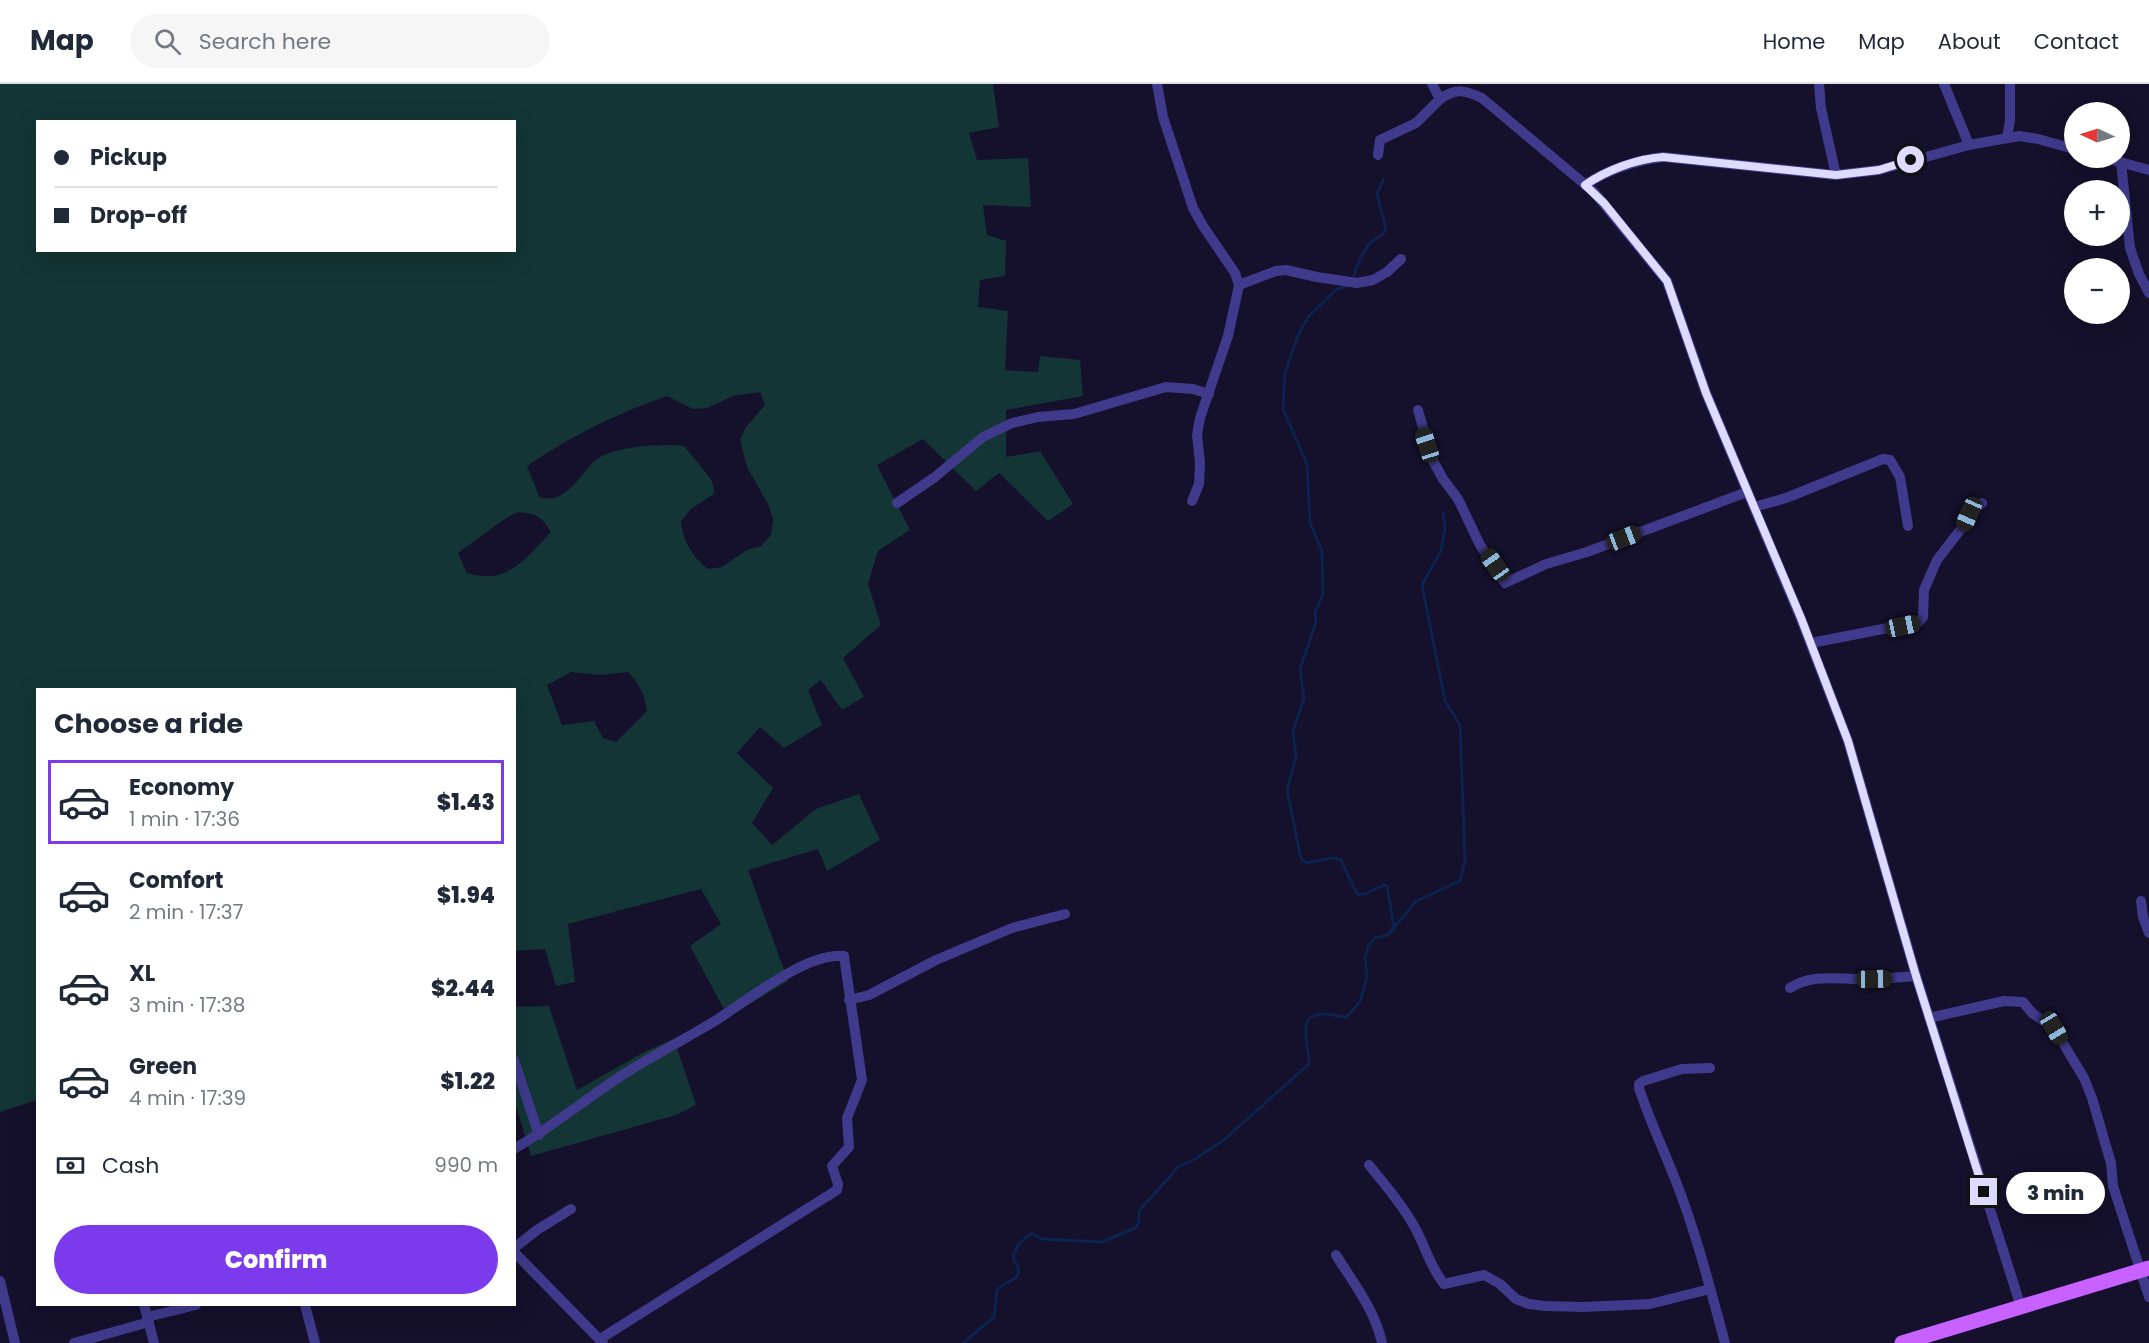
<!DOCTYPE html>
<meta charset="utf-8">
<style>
body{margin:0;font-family:Poppins,sans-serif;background:#f6f6f7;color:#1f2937;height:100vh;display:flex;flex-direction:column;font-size:22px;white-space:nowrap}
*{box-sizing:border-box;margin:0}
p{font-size:20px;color:#747a83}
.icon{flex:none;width:33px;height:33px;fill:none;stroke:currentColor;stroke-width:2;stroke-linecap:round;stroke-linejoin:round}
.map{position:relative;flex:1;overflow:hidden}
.sheet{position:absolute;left:36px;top:604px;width:480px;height:618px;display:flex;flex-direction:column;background:#fff;border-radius:0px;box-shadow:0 6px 24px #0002}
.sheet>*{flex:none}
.hud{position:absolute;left:36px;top:36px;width:480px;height:132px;border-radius:0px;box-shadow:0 6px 24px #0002;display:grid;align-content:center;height:132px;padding:0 18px;background:#fff}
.needle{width:39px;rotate:274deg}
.tools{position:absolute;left:2064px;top:18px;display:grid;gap:12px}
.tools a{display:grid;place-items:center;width:66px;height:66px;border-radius:50%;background:#fff;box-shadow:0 6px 24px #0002;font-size:30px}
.end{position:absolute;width:27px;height:27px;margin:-14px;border:8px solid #dfdaff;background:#111;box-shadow:0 0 0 3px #111}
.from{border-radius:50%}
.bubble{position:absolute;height:42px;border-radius:21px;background:#fff;box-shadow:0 6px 24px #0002;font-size:20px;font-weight:800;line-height:42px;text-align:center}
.car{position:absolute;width:18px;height:36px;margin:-18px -9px;border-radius:8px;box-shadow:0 0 4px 2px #0007;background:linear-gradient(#222 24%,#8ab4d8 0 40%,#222 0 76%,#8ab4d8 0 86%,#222 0)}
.hud b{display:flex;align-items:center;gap:21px;height:57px;font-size:22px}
.hud b+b{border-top:2px solid #e0e1e3}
.hud i{width:15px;height:15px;background:#1f2937}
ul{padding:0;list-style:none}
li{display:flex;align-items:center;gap:18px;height:84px;margin:0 12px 9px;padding:0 6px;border:3px solid transparent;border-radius:0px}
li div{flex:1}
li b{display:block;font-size:22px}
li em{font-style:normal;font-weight:800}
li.selected{border-color:#7c3aed}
li>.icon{width:54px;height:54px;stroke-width:1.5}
h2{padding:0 18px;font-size:27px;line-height:72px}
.pay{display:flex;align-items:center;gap:15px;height:66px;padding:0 18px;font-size:22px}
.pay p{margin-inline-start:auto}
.button{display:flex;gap:12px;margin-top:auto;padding:12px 18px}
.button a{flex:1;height:69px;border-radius:36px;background:#7c3aed;color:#fff;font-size:24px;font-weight:800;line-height:69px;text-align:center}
header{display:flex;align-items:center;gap:36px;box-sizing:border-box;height:84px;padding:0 30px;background:#fff;border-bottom:2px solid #e0e1e3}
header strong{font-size:28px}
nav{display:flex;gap:33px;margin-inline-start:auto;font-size:21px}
.search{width:420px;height:54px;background:#f6f6f7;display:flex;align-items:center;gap:15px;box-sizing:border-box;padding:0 21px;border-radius:33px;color:#747a83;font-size:22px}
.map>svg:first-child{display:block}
.green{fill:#133535;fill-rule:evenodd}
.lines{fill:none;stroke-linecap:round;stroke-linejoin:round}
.stream{stroke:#0c234f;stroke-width:3}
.minor{stroke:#3f3a8b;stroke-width:10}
.primary{stroke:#c761ff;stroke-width:15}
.route{stroke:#dfdaff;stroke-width:8}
</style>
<header>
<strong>Map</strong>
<div class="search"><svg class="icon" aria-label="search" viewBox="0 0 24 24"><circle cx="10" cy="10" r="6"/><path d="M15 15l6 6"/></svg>Search here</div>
<nav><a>Home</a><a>Map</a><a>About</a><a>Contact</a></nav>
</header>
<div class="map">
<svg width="2149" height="1259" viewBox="0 0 2149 1259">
<rect width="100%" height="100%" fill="#15102b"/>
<g class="green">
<path d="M0,0H993L999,43L969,49L977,76L1028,74L1031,123L983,121L987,151L1006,157L1005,192L980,196L978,223L1008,227L1005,286L1038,288L1040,272L1080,276L1083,312L1006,326V373L1040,367L1073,420L1048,437L999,389L976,407L923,355L877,381L910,446L878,467L868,500L881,541L843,574L864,613L842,626L821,596L808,606L822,641L784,664L760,643L737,669L773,704L752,739L772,761L816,725L859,710L880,756L827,787L818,765L748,786L788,897L728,933L690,862L721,840L701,805L568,840L575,898L556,902L545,865L515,867L514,606H38L37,1016L0,1028ZM38,38H514V166H38ZM760,308L765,321L746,343L740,356L747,383L769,422L773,436L771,451L761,462L747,466L722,483L708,485C692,473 683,457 681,437L691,425L715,409L711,395L684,362C663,359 613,362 596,376C583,387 572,409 554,414C550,415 544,414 540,414L527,382C573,351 614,331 667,312L693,325L707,324L733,312ZM518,428C535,429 543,433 551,448C526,474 507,502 467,489L458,469L506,434ZM571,588L600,591L628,588C639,600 645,610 647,627L616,658L603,654L594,637L562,641L547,601Z"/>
<path d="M514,913L517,923L549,922L577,1006L646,967L674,955L696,1021L676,1031L531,1072L515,1019Z"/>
</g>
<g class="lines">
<g class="stream">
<path d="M1353,196C1356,182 1363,164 1374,156C1379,152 1382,152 1386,146L1377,110L1383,96"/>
<path d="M1346,203L1337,205L1308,233L1299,249L1285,289L1283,325L1307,380L1310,439L1322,467L1323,510L1315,528L1316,538L1300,585L1304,614L1293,647L1296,672L1287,706L1301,775L1307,779L1332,774L1341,776L1357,810H1365L1384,801L1387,802L1394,843"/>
<path d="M963,1259L994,1233L997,1205L1017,1193L1019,1186L1013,1173L1018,1161L1030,1150H1034L1042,1155L1102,1158L1135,1144L1139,1138V1127L1178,1083L1195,1075L1225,1055L1309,980C1310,962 1293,928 1326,930C1333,930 1338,933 1346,933L1360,918L1367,893L1365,874L1368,862L1375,854L1388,851L1416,817L1460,797L1465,777L1460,641L1445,617L1422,501L1441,467L1445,444L1443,429"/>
</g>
<g class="minor">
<path d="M1157,0L1163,33L1193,124L1203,142L1235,189L1239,201L1228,252L1200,334L1197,351L1200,379L1199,400L1192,417"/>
<path d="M1432,0L1440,15C1457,4 1464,6 1482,14L1594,108L1667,197L1706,309L1801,535L1848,657L1916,892L2021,1223"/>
<path d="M1819,0L1821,24L1836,91"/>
<path d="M1944,0L1969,61"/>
<path d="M2007,54L2010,36V0"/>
<path d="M1378,71L1380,56L1416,39L1440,15"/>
<path d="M2105,74L2149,86"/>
<path d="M2121,78L2130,164L2139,190L2149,209"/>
<path d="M1585,101C1607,86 1636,76 1663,73L1836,91L1879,86L1969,61L2019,52L2038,55L2074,65"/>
<path d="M1239,201L1276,187L1286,186L1317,193L1357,199L1373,196L1387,188L1401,175"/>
<path d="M1418,326L1432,375L1443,395L1458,415L1480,461L1505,499L1546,480L1587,468L1747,408"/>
<path d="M897,419L935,393L983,353L1012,339L1038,333L1074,330L1166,303L1193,305L1209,310"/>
<path d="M1754,423L1786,414L1883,375L1890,376L1900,393L1908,442"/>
<path d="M1811,559L1919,538L1923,533L1924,506L1937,476L1964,441L1969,430L1982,419"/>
<path d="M2141,817L2143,833L2149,849"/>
<path d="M1790,904C1812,890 1835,895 1859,895C1878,895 1897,894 1916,892"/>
<path d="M849,916L869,911L936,876L1012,844L1065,830"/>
<path d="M1929,934L2004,917L2023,918L2032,929L2054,944L2084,994L2092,1014L2111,1079L2113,1102L2149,1213"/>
<path d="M514,976L539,1051"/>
<path d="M1710,984L1682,985L1643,997L1639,1000V1004C1649,1035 1663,1064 1675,1095C1696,1148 1710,1204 1725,1259"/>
<path d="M514,1065C553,1042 587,1014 624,990C654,971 685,955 715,937C748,916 805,869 844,872L862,996L847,1034L849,1063L832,1082L838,1100L837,1106L600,1255"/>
<path d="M1369,1081C1385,1101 1402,1120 1414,1142C1425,1161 1430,1183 1444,1200L1484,1191L1500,1200L1516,1215L1529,1220L1545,1222L1583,1223L1650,1220L1710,1205"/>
<path d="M514,1164L537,1146L571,1125"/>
<path d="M514,1168L603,1259"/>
<path d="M1336,1171C1354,1200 1375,1226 1382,1259"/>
<path d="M0,1197L15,1259"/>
<path d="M144,1221L154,1259"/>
<path d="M305,1221L315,1259"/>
<path d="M147,1233L196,1221"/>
<path d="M74,1259L149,1238"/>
</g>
<path class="primary" d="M1902,1259L2149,1184"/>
</g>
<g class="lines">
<path class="route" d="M1911,76L1879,86L1836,91L1663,73C1636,75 1607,86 1585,101L1604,119L1667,197L1706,309L1801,534L1848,657L1916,892L1984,1108"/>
</g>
</svg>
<div class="tools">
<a><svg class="needle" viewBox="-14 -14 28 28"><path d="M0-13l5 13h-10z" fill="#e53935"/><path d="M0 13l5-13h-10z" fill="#747a83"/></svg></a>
<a>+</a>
<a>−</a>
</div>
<i class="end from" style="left:1911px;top:76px"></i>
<i class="end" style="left:1984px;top:1108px"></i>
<div class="bubble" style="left:2006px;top:1088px;width:99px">3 min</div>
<i class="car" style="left:1427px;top:361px;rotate:342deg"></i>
<i class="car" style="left:1969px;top:430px;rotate:204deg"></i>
<i class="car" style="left:1624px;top:454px;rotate:69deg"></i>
<i class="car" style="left:1495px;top:481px;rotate:325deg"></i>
<i class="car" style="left:1903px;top:542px;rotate:78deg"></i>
<i class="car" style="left:1874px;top:895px;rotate:89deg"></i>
<i class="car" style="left:2054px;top:944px;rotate:149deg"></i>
<div class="hud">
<b><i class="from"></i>Pickup</b>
<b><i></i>Drop-off</b>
</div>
<section class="sheet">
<h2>Choose a ride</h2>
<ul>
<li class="selected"><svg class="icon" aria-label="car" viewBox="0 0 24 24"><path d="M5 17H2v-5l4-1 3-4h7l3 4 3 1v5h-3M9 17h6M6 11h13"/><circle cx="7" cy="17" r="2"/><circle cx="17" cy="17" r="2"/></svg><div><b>Economy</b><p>1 min · 17:36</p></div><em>$1.43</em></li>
<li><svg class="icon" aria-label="car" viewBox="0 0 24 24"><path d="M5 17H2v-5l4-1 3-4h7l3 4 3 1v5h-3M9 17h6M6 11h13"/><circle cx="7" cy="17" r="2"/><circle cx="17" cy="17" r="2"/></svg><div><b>Comfort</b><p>2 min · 17:37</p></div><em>$1.94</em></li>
<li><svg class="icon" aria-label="car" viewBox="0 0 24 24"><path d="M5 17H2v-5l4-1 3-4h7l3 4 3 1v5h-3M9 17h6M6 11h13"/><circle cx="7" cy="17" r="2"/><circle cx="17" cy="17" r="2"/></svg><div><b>XL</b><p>3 min · 17:38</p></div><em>$2.44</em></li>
<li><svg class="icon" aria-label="car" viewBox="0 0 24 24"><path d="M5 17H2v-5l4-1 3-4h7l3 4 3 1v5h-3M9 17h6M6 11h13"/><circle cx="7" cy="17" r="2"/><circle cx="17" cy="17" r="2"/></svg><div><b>Green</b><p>4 min · 17:39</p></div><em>$1.22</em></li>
</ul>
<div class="pay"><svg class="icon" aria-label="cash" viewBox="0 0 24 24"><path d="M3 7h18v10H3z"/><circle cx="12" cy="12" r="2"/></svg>Cash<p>990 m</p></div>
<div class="button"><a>Confirm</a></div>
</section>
</div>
